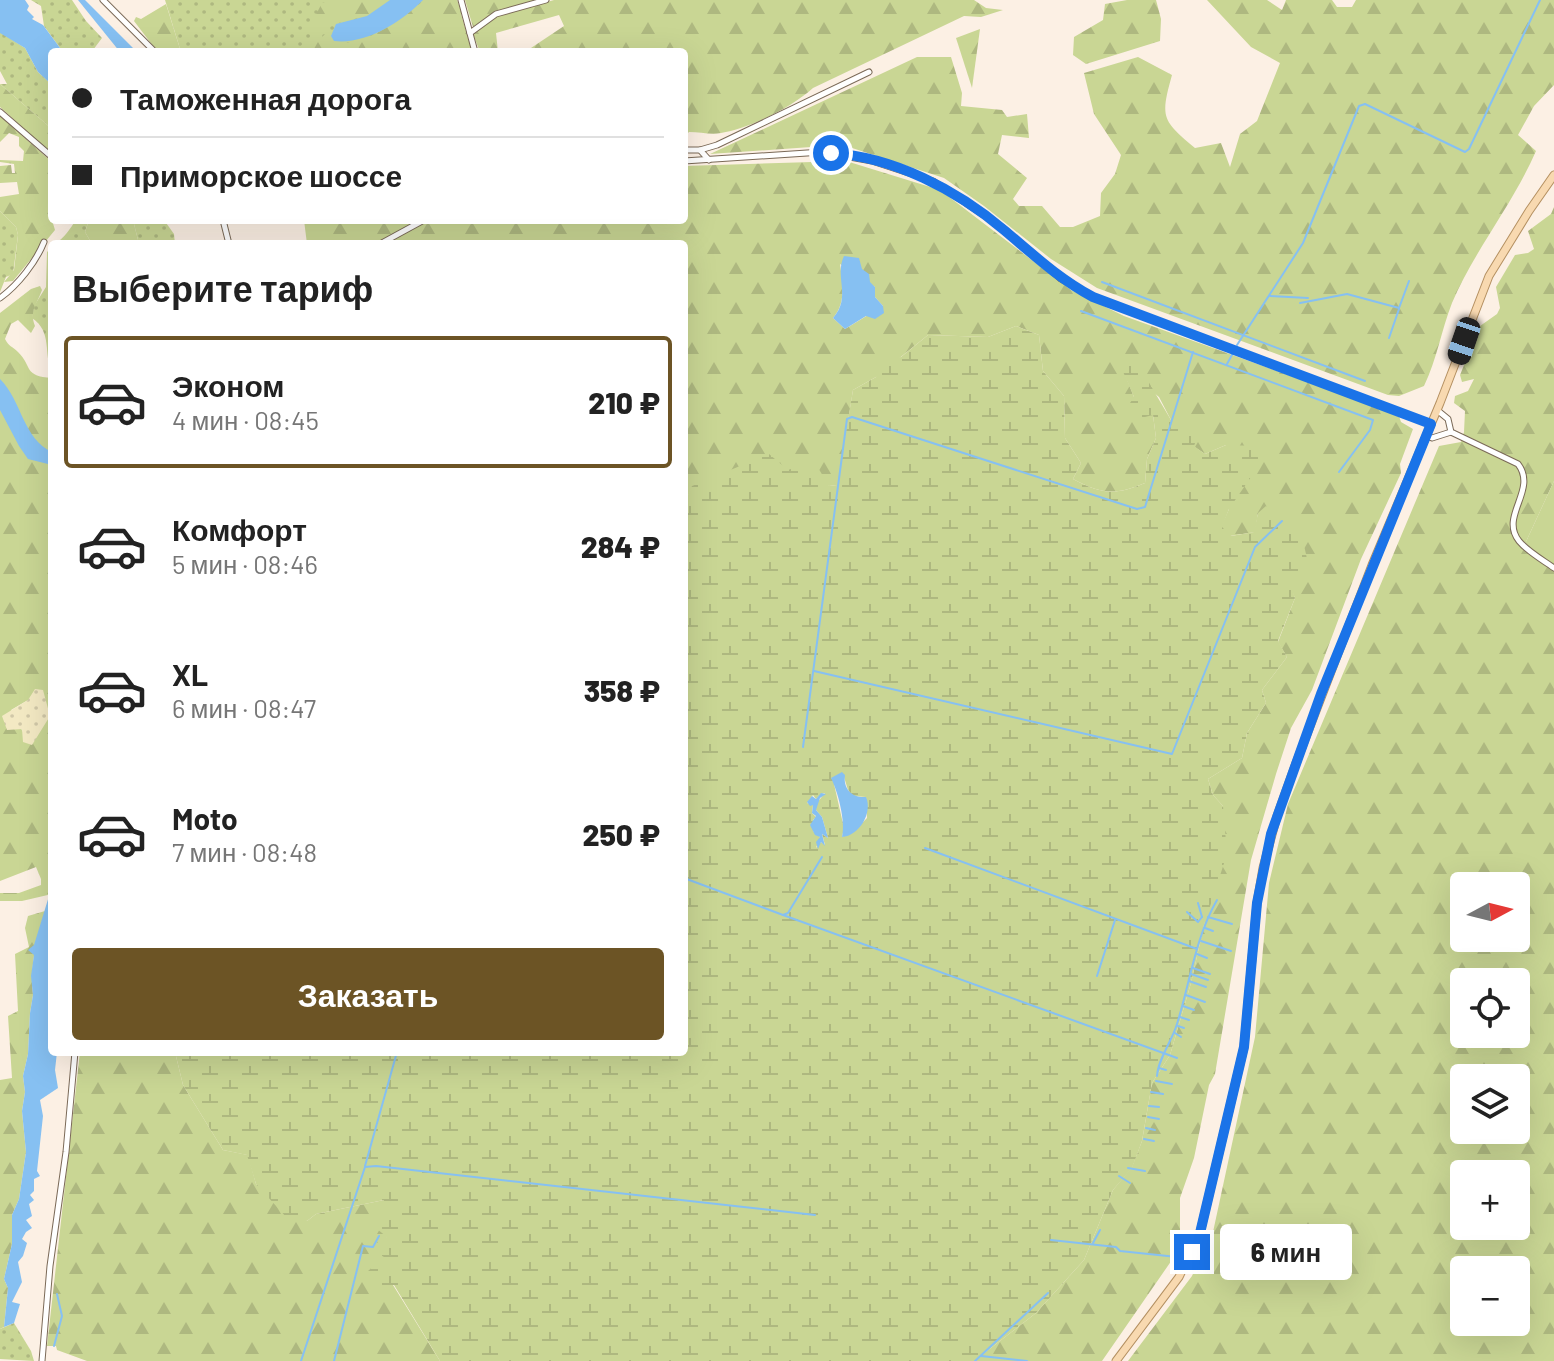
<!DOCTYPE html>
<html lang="ru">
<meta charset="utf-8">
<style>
body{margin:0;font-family:Barlow,sans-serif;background:#f2f2f2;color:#222;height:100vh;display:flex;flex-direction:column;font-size:30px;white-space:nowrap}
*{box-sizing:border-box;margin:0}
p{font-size:26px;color:#767676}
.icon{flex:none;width:44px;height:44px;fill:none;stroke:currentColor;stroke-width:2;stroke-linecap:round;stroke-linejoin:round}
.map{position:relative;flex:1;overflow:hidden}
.side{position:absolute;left:48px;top:240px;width:640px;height:816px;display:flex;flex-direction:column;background:#fff;border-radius:8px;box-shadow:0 8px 32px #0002}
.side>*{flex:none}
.hud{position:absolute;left:48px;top:48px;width:640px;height:176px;border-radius:8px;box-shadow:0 8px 32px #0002;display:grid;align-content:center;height:176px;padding:0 24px;background:#fff}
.needle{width:52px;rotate:83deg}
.controls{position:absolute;left:1450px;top:872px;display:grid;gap:16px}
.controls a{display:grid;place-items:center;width:80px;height:80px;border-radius:8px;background:#fff;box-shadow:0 8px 32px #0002;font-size:40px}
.end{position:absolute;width:36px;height:36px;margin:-18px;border:10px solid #1a73e8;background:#fff;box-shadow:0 0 0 4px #fff}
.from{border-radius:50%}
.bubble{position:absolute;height:56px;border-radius:8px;background:#fff;box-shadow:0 8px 32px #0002;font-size:26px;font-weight:800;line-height:56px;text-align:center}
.car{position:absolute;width:24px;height:48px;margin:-24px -12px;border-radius:10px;box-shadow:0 0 6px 2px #0007;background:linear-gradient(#222 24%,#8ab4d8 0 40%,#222 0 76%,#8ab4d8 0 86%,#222 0)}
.hud b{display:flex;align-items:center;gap:28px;height:76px;font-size:30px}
.hud b+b{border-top:2px solid #e0e0e0}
.hud i{width:20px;height:20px;background:#222}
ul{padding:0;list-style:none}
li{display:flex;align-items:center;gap:24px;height:132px;margin:0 16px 12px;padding:0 8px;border:4px solid transparent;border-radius:8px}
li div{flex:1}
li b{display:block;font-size:30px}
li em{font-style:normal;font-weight:800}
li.active{border-color:#6c5425}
li>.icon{width:72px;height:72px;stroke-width:1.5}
h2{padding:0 24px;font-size:36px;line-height:96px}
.action{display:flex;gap:16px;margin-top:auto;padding:16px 24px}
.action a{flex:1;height:92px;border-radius:8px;background:#6c5425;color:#fff;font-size:32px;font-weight:800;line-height:92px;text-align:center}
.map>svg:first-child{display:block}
.grass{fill:url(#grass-dots)}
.forest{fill:url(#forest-firs);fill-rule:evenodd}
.wetland{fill:url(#wetland-marsh);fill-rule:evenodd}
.sand{fill:url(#sand-dots)}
.green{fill:#c9d694}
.water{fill:#86c0f2}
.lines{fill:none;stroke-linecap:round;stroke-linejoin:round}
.stream{stroke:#86c0f2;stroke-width:2}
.street-casing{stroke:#7a6957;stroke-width:7}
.primary-casing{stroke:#b49061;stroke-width:9}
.street{stroke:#fff;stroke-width:5}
.primary{stroke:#f8d9b0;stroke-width:7}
.route{stroke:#1a73e8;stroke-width:10}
</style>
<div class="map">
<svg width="1554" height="1361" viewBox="0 0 1554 1361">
<defs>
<pattern id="grass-dots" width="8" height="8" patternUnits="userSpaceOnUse" patternTransform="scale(2)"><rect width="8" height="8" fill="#c9d694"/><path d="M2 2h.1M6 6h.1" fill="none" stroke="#aeb880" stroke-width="1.8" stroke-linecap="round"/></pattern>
<pattern id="forest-firs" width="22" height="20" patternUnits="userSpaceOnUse" patternTransform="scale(2)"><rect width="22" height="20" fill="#c9d694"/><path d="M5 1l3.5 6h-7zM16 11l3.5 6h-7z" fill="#aeb880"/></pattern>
<pattern id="wetland-marsh" width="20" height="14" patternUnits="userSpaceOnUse" patternTransform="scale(2)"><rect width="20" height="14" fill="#c9d694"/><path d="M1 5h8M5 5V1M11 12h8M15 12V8" fill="none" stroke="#aeb880"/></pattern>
<pattern id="sand-dots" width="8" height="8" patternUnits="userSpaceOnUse" patternTransform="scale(2)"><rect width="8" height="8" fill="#f3e9c3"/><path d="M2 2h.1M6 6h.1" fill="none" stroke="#d1c8a8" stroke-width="1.8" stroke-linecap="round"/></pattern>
</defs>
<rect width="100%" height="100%" fill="#fcf0e4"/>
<g class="grass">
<path d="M31,0H72L86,21L102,38L93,50L94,52H63L44,26L41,6Z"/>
<path d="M165,0H457L462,14L389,52H181Z"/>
<path d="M0,32L25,48L38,72L52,85V129L0,84H7L0,71Z"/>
<path d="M0,211L16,227L18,235L13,274L6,277L0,292Z"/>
<path d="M76,220H94L88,223L85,232L92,244H55C64,238 70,229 76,220Z"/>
<path d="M133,220H164L174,234L175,244H139Z"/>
<path d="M52,247V373C43,354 53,332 32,318L34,306L46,287L47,252Z"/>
<path d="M14,1323L31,1351L34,1361L0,1359V1329Z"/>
</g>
<g class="forest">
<path d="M331,0H390C383,5 375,12 367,15C347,22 335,21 317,35L308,30L322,3Z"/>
<path d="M424,0H457L472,52H291L315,37L321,38L328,31L332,33V42C361,49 403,19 424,0Z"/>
<path d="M465,0H536L497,11L473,27Z"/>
<path d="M554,0H974L986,8L1003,10L981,17L964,16L813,88C792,107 749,129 721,133C711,135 700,132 689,132L684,137V52H525L564,26L559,15L496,33L498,52H480L473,34L497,16Z"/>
<path d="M1127,0H1156L1161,19L1160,41L1086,64L1073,55L1074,37L1103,20L1105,4Z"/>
<path d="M1207,0H1267L1282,10L1286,0H1332L1337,7H1352L1356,0H1554V85L1534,106L1518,135L1536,151C1513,204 1474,251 1452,303C1441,331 1437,359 1424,386L1399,396L1388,395L1097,288L1051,259L984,206L944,178L849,147H811L710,154L917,57H951L962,93L961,106L1002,110L1007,117L1027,114L1029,138L1002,135L998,154L1027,178L1013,199L1019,206H1042L1060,227H1073L1100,216L1101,193L1115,174L1121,155L1094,114L1084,73L1138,57L1172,75C1160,118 1162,120 1195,148L1221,143L1230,167L1240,134L1257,121L1280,63L1251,47Z"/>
<path d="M166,4L181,52H162L153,46L134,21L136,17L141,19Z"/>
<path d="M980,29L972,88L956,38Z"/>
<path d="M0,84L52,129V154L0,107Z"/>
<path d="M0,116L52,162V220L55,230L13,281L4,282L14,270L18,235L16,227L0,211V197L19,194L17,182L0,183V166L11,165L12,173H15L14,164L0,162V160L23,161L24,151L19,146V137L9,133L0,142Z"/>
<path d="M846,161L940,190L1071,290L1124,316L1371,405L1399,416L1401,422L1413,429L1400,464L1401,473L1361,559L1312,690L1291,728L1276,774L1251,860L1215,1074L1209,1085L1194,1158L1180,1198V1231L1174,1257L1102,1361H974L1036,1313L1084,1260L1113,1190L1132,1167L1142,1141L1152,1083L1170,1055L1191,983L1204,925L1223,806L1213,795L1208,779L1242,758L1247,733L1266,703L1262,690L1287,657L1278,642L1295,598L1258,513L1255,532L1230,536L1221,527L1229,509L1226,445L1205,454L1193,446L1171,420L1159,397L1122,367L1134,397L1153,415L1156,438L1147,459L1145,483C1114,496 1102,494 1073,479L1081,463L1065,438L1064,396L1043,371L1039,335L1016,326L988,337L928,335L876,377L853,390L838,485L829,486L788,470L693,486L684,504V244H307L304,220H684V166ZM840,264L875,287V297L883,306L845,329L833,318C846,303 843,284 840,264Z"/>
<path d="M1554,207V481L1524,546L1554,569V1361H1128L1192,1276L1213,1232L1255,1037L1269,883L1288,804L1439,446L1461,442L1464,432L1465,411L1454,403L1455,396L1468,391L1474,379L1462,382L1460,375L1480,326L1497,314L1500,308L1496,287L1515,255L1528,253L1534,249L1528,231L1551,214ZM1464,886H1516V938H1464ZM1464,982H1516V1034H1464ZM1464,1078H1516V1130H1464ZM1464,1174H1516V1226H1464ZM1464,1270H1516V1322H1464Z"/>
<path d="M94,220H133L139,244H92L85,232L88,223Z"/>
<path d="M40,286L42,290C37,304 29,311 35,326L31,333L18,320L11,324L5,339C9,347 12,346 18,352C33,367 23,376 52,378V894L22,901H0V893H19L41,885V879L36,867L0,881V313L31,289ZM43,698L50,716L24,734L11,710L28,700Z"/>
<path d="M45,911C36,940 30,965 33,995L30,1013L28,1054L23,1076L25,1092L22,1111L26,1152L19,1199L12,1215V1244L4,1279L8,1288L4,1327L0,1329V1080L12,1078L8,1016L18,1011L15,954L29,947L25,928L28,916Z"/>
<path d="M80,1052H175L183,1085L223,1150L248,1155L256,1184L307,1221L316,1214L384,1200L387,1237L384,1257L393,1285L440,1361H87L57,1350L56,1346H47Z"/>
</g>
<path class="wetland" d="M1016,326L1039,335L1043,371L1064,396L1065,438L1081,463L1073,479C1102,494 1114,496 1145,483L1147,459L1156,438L1153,415L1137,419L1124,412L1134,397L1121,367L1138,364L1171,420L1202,423L1194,446L1205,454L1226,445L1259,446L1264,458L1229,509L1222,527L1231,536L1254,532L1258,513L1266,506C1295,526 1303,530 1308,565L1290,582L1295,598L1278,641L1287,657L1262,690L1266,703L1247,733L1242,758L1208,779L1213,795L1223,806L1227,854L1204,925L1191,983L1170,1055L1152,1083L1142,1141L1132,1168L1113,1190L1084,1260L1036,1313L974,1361H440L394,1285H372L368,1271L384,1257L368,1248L387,1237L377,1229L384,1200L316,1214L307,1221L287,1218L256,1184L247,1155L223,1150L183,1085L175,1052H684V504L692,486L769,454L788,470L814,461L829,486L837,485L853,390L876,377L879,361L901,357L928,335L988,337ZM844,777L848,790L853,796L866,797L867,818L853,832L842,837L844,828L834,784ZM825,793L816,804V810L822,817L828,838L822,834L825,845L821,842L816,848L820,837L813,831V820L816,817L812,813L813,805L807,803L813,795L816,799L821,794Z"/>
<path class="sand" d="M35,689L43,690L50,716L32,745L23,742L22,729L7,730L2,716L28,700Z"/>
<path class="green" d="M1554,481V569L1524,546Z"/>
<g class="water">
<path d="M0,0H25L29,6L27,10L34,17L32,19L43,25L63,52H52V85L38,72L25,48L0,33Z"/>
<path d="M78,0H85L137,52H120Z"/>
<path d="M390,0H423C402,22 365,45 334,41L331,36L336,24L367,16Z"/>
<path d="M844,256L859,258L862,269L869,274L870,282L875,287V297L883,306L884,313L875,319L866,316L845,329L833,318C852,297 834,277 844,256Z"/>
<path d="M0,379C22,401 23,439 52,452V465L28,459L19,446L0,410Z"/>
<path d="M842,772L845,775C843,789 852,798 866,797C873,813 859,836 842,837C846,822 838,792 831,778Z"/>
<path d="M821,793L826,794L820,798L816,810L822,817L828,838L822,834L825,846L821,842L818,849L816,842L820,837L815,835L810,825L816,816L812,813L813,805L810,806L807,802L812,796L816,799Z"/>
<path d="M49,896H52V1052H57L55,1070L58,1088L40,1100L43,1116L37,1171L40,1176L34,1179V1191L30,1195L34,1200L29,1204L32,1216L26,1220L32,1228L26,1232L22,1239L27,1243L23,1256L18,1262L22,1282L12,1302L20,1304L14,1323L4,1327L8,1288L4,1279L12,1244V1215L19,1199L26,1152L22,1111L25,1092L23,1076L28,1054L30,1013L33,995L31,976L34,955L28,950L34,945Z"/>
</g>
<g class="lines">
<g class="stream">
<path d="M1102,282L1365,381"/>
<path d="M1270,296L1308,298"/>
<path d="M1300,303L1347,294L1399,308L1409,281"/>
<path d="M1081,311L1373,420L1370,430L1339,472"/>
<path d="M1389,338L1399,309"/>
<path d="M1237,345L1303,243L1359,106L1365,104L1465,152L1469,149L1540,0"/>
<path d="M1227,364L1233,353"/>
<path d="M814,671L1172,754L1255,547L1282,521"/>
<path d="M803,747L847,419L852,417L1137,509L1145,507L1193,352"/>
<path d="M925,848L1197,949"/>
<path d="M684,878L783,915L788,913L822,857"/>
<path d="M1198,903L1202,917"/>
<path d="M1187,912L1198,922L1202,917"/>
<path d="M783,915L1177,1058"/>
<path d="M1208,917L1232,924"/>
<path d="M1205,928L1213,931"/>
<path d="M1201,941L1231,951"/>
<path d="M1197,954L1207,958"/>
<path d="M1193,968L1210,974"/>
<path d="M1191,974L1208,980"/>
<path d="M1097,976L1115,920"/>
<path d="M1189,981L1206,987"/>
<path d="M1186,995L1205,1002"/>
<path d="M1183,1006L1194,1010"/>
<path d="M1180,1017L1189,1020"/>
<path d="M1178,1026L1184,1028"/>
<path d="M1175,1033L1181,1037"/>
<path d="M1159,1068L1166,1070"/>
<path d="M1157,1076C1158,1059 1172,1041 1177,1024C1190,983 1195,938 1217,900"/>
<path d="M1156,1081L1172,1084"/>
<path d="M1151,1092L1163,1094"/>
<path d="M1149,1106L1159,1107"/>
<path d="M1148,1117L1159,1119"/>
<path d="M1146,1128L1155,1130"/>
<path d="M1144,1139L1154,1141"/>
<path d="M365,1166L397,1052"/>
<path d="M1128,1168L1145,1171"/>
<path d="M1119,1176L1130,1183"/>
<path d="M1051,1240L1116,1247L1120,1251L1177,1257"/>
<path d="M1093,1243L1100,1230"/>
<path d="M1195,1256L1212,1254"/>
<path d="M54,1346L62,1316L57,1294"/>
<path d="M981,1356L1027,1361"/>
<path d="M301,1361L365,1167L376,1166L815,1215"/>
<path d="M334,1361L363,1246L373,1247L379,1236"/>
<path d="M975,1361L1048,1293"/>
</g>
<g class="street-casing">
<g id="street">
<path d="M103,0L155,52"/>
<path d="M461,0L475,52"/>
<path d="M470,33L496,14L546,0"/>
<path d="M0,112L52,157"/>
<path d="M684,150H700L709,160"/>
<path d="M700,150L717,145L869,72"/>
<path d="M684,161L822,152L872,161L933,181L1003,228L1061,279L1093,297L1431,424"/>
<path d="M223,220L229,244"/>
<path d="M380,244L424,220"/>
<path d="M0,298C18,285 36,262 44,242"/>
<path d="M1437,410L1448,419L1451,432L1518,464C1538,490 1499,516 1519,541C1528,552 1543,560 1554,568"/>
<path d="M1426,436L1432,438L1451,432"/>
<path d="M42,1361L50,1266L66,1152L75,1052"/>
</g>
</g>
<g class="primary-casing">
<path id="primary" d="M1116,1361L1179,1277L1200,1233L1244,1047L1257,903L1263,868L1277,816L1296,763L1372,565L1440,403L1489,276L1529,211L1554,175"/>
</g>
<use href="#street" class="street"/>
<use href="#primary" class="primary"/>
</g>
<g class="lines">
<path class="route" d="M831,153C894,157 957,190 1004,230C1035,256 1058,278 1093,297L1431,424L1321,694L1271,834L1257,903L1244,1047L1200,1233L1192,1252"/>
</g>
</svg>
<div class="controls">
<a><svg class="needle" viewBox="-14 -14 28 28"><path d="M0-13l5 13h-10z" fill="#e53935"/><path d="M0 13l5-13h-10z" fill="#767676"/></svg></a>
<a><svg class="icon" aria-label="locate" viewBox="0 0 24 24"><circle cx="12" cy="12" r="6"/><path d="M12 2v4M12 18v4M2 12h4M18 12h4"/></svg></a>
<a><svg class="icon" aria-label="layers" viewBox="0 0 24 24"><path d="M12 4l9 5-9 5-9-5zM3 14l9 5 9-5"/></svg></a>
<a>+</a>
<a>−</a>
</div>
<i class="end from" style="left:831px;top:153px"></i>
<i class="end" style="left:1192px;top:1252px"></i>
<div class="bubble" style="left:1220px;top:1224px;width:132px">6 мин</div>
<i class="car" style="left:1464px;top:341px;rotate:199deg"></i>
<div class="hud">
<b><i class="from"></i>Таможенная дорога</b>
<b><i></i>Приморское шоссе</b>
</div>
<section class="side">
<h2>Выберите тариф</h2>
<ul>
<li class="active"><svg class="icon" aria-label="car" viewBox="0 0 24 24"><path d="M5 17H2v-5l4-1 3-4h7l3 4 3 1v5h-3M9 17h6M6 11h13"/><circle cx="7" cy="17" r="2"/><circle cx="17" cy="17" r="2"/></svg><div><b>Эконом</b><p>4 мин · 08:45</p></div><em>210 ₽</em></li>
<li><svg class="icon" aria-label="car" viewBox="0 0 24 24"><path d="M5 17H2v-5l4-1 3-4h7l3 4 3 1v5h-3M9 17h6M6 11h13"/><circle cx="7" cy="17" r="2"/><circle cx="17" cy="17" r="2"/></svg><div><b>Комфорт</b><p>5 мин · 08:46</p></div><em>284 ₽</em></li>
<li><svg class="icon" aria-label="car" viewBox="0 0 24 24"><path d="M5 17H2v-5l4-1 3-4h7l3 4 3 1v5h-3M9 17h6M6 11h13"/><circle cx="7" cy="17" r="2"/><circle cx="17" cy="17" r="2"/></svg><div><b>XL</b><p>6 мин · 08:47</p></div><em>358 ₽</em></li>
<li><svg class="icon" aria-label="car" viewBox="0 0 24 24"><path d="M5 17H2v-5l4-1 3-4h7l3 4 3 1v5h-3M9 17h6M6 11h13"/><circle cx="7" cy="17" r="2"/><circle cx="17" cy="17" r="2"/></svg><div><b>Moto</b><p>7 мин · 08:48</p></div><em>250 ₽</em></li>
</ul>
<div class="action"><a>Заказать</a></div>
</section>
</div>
